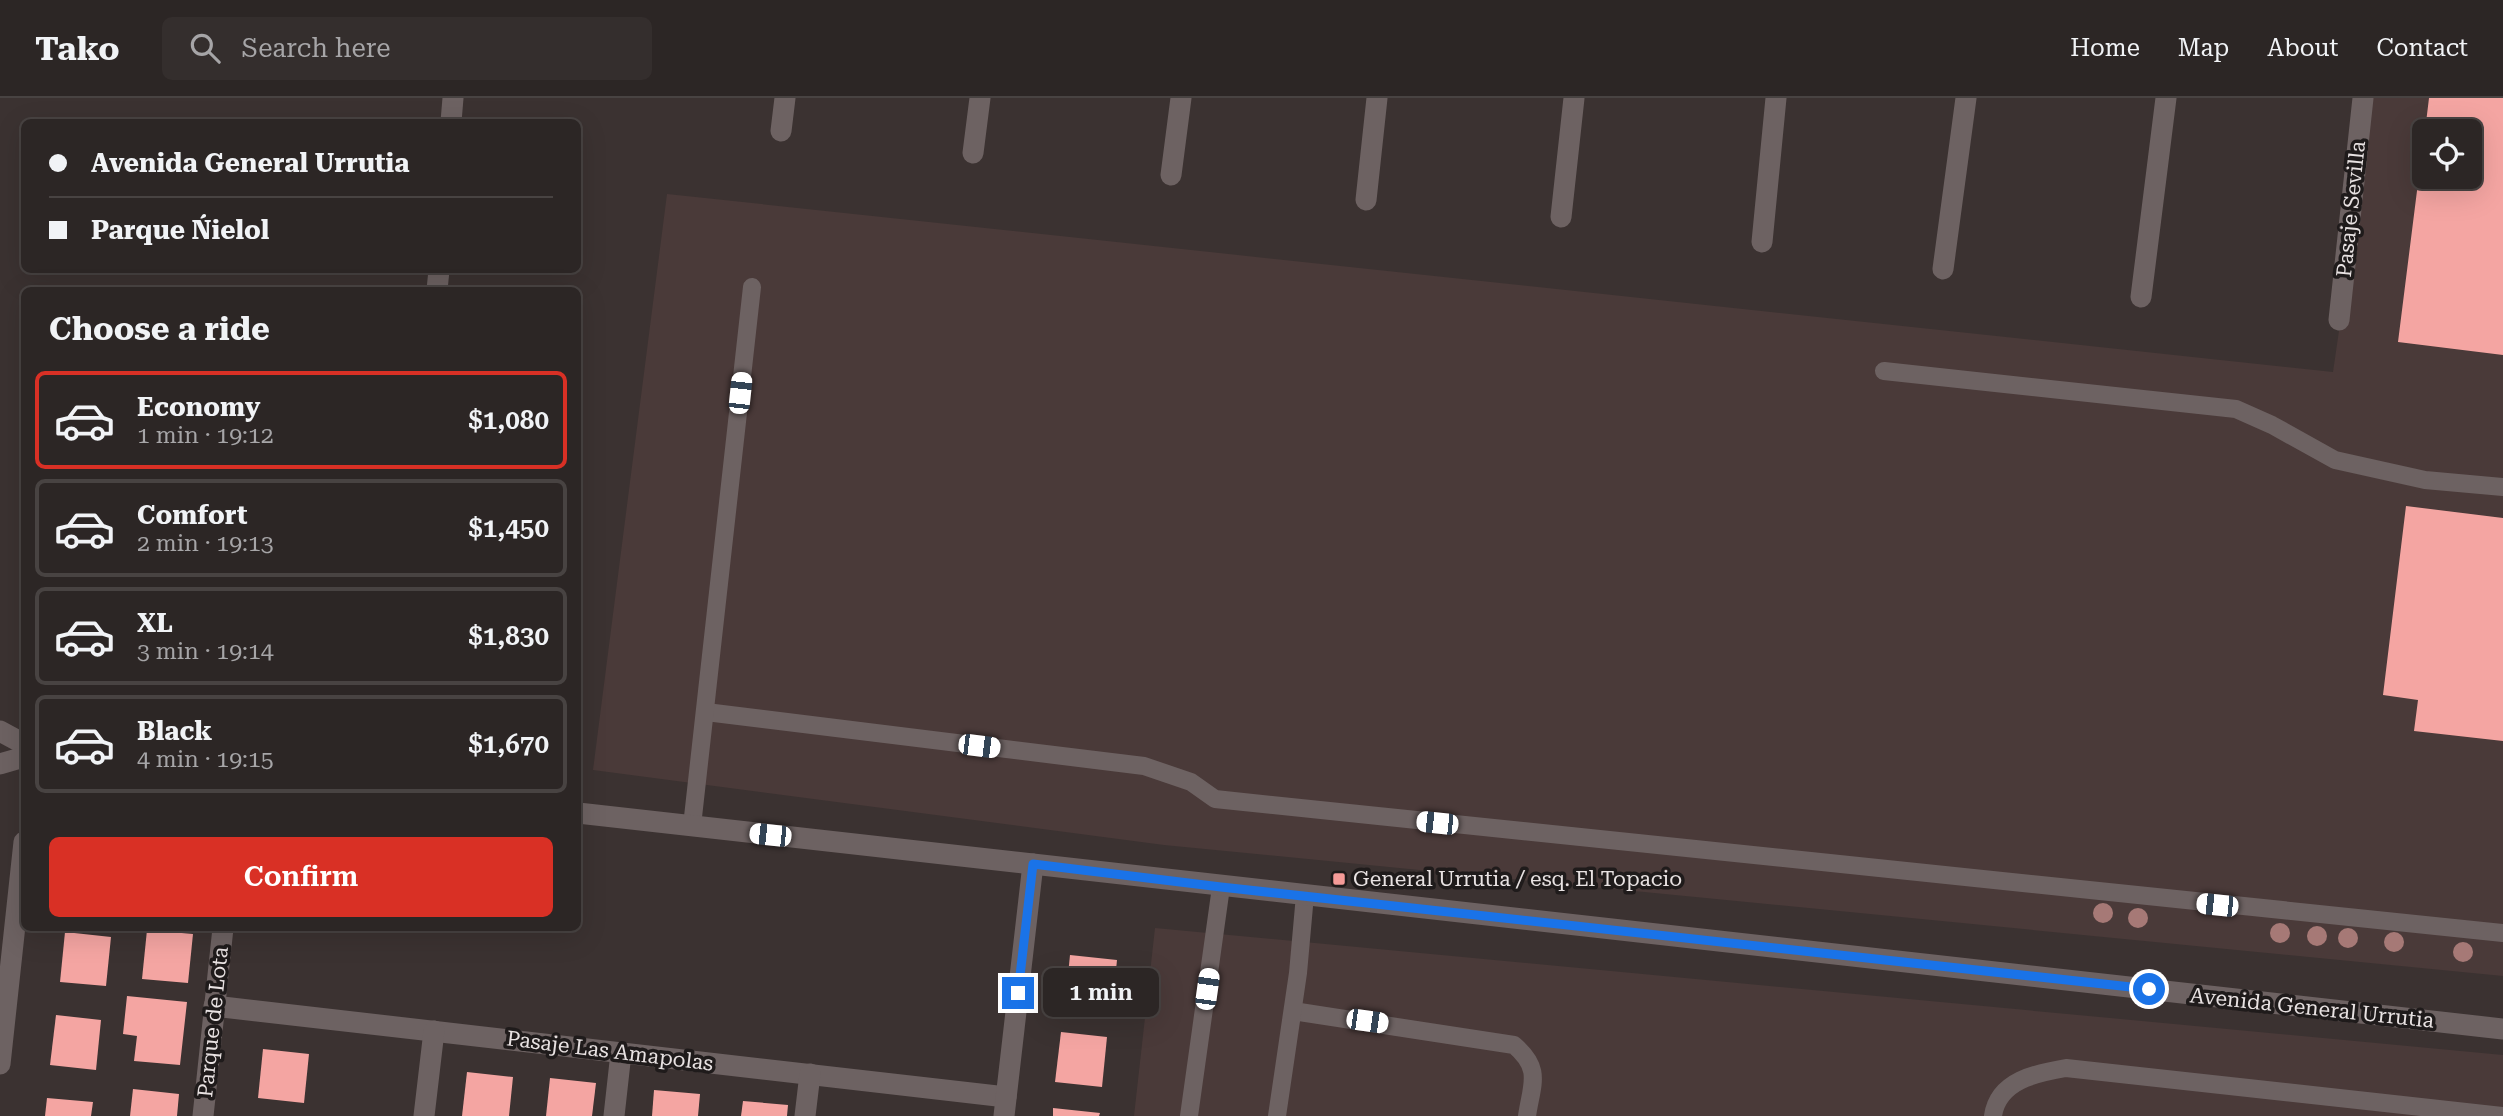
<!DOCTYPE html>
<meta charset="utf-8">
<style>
body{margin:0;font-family:"Roboto Serif",serif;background:#342e2d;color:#f1f3f6;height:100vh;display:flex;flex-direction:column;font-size:26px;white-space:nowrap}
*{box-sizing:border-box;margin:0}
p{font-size:23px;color:#a6a5a7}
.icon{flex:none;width:38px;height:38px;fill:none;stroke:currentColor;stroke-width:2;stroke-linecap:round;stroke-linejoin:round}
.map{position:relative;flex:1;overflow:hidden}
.details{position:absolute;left:21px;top:189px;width:560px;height:644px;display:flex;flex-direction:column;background:#2c2625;border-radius:10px;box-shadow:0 7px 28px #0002,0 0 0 2px #484342}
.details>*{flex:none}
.banner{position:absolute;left:21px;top:21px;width:560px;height:154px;border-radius:10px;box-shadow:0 7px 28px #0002,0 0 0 2px #484342;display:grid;align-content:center;height:154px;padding:0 28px;background:#2c2625}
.controls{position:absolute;left:2412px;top:21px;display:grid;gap:14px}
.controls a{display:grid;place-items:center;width:70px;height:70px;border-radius:10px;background:#2c2625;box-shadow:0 7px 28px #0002,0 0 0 2px #484342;font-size:35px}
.end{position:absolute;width:32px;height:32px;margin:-16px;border:9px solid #1a73e8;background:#fff;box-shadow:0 0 0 4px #fff}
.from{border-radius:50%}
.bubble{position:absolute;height:49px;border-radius:10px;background:#2c2625;box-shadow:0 7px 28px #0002,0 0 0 2px #484342;font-size:23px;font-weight:600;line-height:49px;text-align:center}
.car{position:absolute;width:21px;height:42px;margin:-21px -10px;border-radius:9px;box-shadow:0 0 5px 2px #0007;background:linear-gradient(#fff 24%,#345 0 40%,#fff 0 76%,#345 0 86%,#fff 0)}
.banner b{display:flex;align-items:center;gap:24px;height:66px;font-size:26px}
.banner b+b{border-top:2px solid #484342}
.banner i{width:18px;height:18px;background:#f1f3f6}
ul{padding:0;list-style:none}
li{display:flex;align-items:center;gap:21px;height:98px;margin:0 14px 10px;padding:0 14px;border:4px solid #484342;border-radius:10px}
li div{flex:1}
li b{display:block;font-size:26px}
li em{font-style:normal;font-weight:600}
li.selected{border-color:#d93025}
li>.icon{width:63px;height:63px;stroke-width:1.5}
h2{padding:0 28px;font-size:32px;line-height:84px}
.cta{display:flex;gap:14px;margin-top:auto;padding:14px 28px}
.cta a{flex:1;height:80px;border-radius:10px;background:#d93025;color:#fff;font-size:28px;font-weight:600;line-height:80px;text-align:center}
header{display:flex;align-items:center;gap:42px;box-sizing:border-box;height:98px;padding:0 35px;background:#2c2625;border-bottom:2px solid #484342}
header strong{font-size:33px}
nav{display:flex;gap:38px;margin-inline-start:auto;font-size:24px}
.search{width:490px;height:63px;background:#342e2d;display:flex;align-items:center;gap:18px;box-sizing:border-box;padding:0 24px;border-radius:10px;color:#a6a5a7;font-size:26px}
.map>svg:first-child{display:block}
.built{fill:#4a3a39;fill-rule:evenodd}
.building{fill:#f4a5a2}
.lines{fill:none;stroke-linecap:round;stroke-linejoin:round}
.lane{stroke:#6d6262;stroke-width:18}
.street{stroke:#6d6262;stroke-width:21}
.secondary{stroke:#6d6262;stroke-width:21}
.tree{fill:#a67976}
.route{stroke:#1a73e8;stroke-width:9}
.poi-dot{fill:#f59b98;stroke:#1f1b1b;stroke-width:2.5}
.labels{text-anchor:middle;stroke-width:7;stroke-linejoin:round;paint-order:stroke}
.street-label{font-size:21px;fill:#e8e2e2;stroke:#1f1b1b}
.poi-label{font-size:21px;fill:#e8e2e2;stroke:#1f1b1b;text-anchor:start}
</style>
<header>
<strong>Tako</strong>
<div class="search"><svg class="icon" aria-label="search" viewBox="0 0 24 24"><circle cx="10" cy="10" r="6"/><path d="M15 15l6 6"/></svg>Search here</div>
<nav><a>Home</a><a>Map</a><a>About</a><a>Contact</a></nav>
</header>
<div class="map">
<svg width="2503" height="1018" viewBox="0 0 2503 1018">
<rect width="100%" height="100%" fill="#3b3231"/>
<g class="built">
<path d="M2373,0H2503V878L1164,747L593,672L667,96L2333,274ZM2424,33H2469V79H2424Z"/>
<path d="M1155,830L2503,957V1018H1134Z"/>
</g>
<g class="building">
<path d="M2429,0H2503V257L2398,244L2422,53L2424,79H2469V33H2425Z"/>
<path d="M2406,408L2503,420V643L2414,633L2418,602L2383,597Z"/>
<path d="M147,832L193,836L188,885L142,881Z"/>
<path d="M65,834L111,839L106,888L60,884Z"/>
<path d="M1070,857L1117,862L1112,912L1065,907Z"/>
<path d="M127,898L187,904L180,967L134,963L137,938L123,936Z"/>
<path d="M56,917L101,922L96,972L50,967Z"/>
<path d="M1061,934L1107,939L1102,989L1055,984Z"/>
<path d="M263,951L309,956L304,1005L258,1000Z"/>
<path d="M467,974L513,979L509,1018H462Z"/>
<path d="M550,980L596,985L592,1018H546Z"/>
<path d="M133,991L179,996L177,1018H130Z"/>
<path d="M654,992L700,996L698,1018H652Z"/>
<path d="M47,1000L93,1004L91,1018H45Z"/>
<path d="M743,1003L788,1007L787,1018H741Z"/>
<path d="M1053,1010L1100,1015L1099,1018H1053Z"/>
</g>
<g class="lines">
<g class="lane">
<path d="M1884,273L2236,311L2272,327L2335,362L2425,382L2503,389"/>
<path d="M706,614L1144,668L1191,684L1215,701L2503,835"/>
<path d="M692,728L752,189"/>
<path d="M1293,913L1514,947C1542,971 1532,985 1527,1018"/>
<path d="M1189,1018L1221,789"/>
<path d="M1277,1018L1298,875L1305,797"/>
<path d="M1993,1018C1998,982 2037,975 2066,970L2503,1018"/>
</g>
<g class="street">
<path d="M451,24L453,0"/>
<path d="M781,33L785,0"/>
<path d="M973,55L980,0"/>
<path d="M1171,77L1181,0"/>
<path d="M1366,102L1377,0"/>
<path d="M1561,119L1574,0"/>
<path d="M1762,144L1776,0"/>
<path d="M1943,171L1966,0"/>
<path d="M437,192L439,172"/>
<path d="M2141,199L2166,0"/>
<path d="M2339,222L2363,0"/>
<path d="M214,908L1006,999"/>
<path d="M0,966L24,744"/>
<path d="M203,1018L223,830"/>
<path d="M424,1018L434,933"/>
<path d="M614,1018L621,955"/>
<path d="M805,1018L810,976"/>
<path d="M1004,1018L1033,766"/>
</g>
<g class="secondary">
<path d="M0,633L24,646"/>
<path d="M0,666L24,659"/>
<path d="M578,715L2503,931"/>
</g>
</g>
<g class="tree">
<circle cx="2103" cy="815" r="10"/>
<circle cx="2138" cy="820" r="10"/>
<circle cx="2280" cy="835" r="10"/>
<circle cx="2317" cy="838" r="10"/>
<circle cx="2348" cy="840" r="10"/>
<circle cx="2394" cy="844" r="10"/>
<circle cx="2463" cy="854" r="10"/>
</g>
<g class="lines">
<path class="route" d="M1018,895L1033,766L1221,789L2149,891"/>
</g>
<rect class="poi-dot" x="1332" y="774" width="14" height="14" rx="3.5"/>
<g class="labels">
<g class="street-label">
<text transform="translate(2351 111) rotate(-84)" y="7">Pasaje Sevilla</text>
<text transform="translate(2312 910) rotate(6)" y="7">Avenida General Urrutia</text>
<text transform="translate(213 924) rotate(-84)" y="7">Parque de Lota</text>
<text transform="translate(610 953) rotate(7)" y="7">Pasaje Las Amapolas</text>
</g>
<g class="poi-label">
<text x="1353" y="788">General Urrutia / esq. El Topacio</text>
</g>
</g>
</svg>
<div class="controls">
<a><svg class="icon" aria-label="locate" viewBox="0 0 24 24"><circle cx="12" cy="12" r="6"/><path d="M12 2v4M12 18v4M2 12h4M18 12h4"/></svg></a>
</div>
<i class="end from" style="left:2149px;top:891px"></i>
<i class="end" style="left:1018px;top:895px"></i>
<div class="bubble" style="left:1043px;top:870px;width:116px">1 min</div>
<i class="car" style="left:740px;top:295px;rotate:6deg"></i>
<i class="car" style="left:979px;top:648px;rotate:97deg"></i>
<i class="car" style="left:1437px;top:725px;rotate:276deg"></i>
<i class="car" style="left:770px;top:737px;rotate:276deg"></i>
<i class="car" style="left:2217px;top:807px;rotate:276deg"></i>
<i class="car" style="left:1207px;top:891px;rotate:8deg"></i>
<i class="car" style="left:1367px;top:923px;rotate:98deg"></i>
<div class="banner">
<b><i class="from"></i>Avenida General Urrutia</b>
<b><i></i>Parque Ńielol</b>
</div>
<section class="details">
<h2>Choose a ride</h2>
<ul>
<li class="selected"><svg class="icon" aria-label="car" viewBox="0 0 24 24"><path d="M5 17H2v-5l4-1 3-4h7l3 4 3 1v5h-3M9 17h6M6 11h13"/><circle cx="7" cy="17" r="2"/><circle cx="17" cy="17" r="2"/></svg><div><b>Economy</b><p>1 min · 19:12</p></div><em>$1,080</em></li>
<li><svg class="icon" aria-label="car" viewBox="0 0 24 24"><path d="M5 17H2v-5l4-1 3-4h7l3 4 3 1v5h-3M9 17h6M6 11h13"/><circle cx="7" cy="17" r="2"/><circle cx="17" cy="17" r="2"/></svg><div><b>Comfort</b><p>2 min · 19:13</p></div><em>$1,450</em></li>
<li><svg class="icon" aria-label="car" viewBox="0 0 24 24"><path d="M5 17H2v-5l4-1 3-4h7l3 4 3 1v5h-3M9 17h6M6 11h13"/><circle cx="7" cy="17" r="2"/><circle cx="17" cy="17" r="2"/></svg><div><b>XL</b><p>3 min · 19:14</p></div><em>$1,830</em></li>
<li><svg class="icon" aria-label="car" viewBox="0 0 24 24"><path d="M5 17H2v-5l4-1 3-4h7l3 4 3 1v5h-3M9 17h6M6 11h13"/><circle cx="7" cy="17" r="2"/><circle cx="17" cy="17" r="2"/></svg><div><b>Black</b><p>4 min · 19:15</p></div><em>$1,670</em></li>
</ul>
<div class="cta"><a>Confirm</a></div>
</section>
</div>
